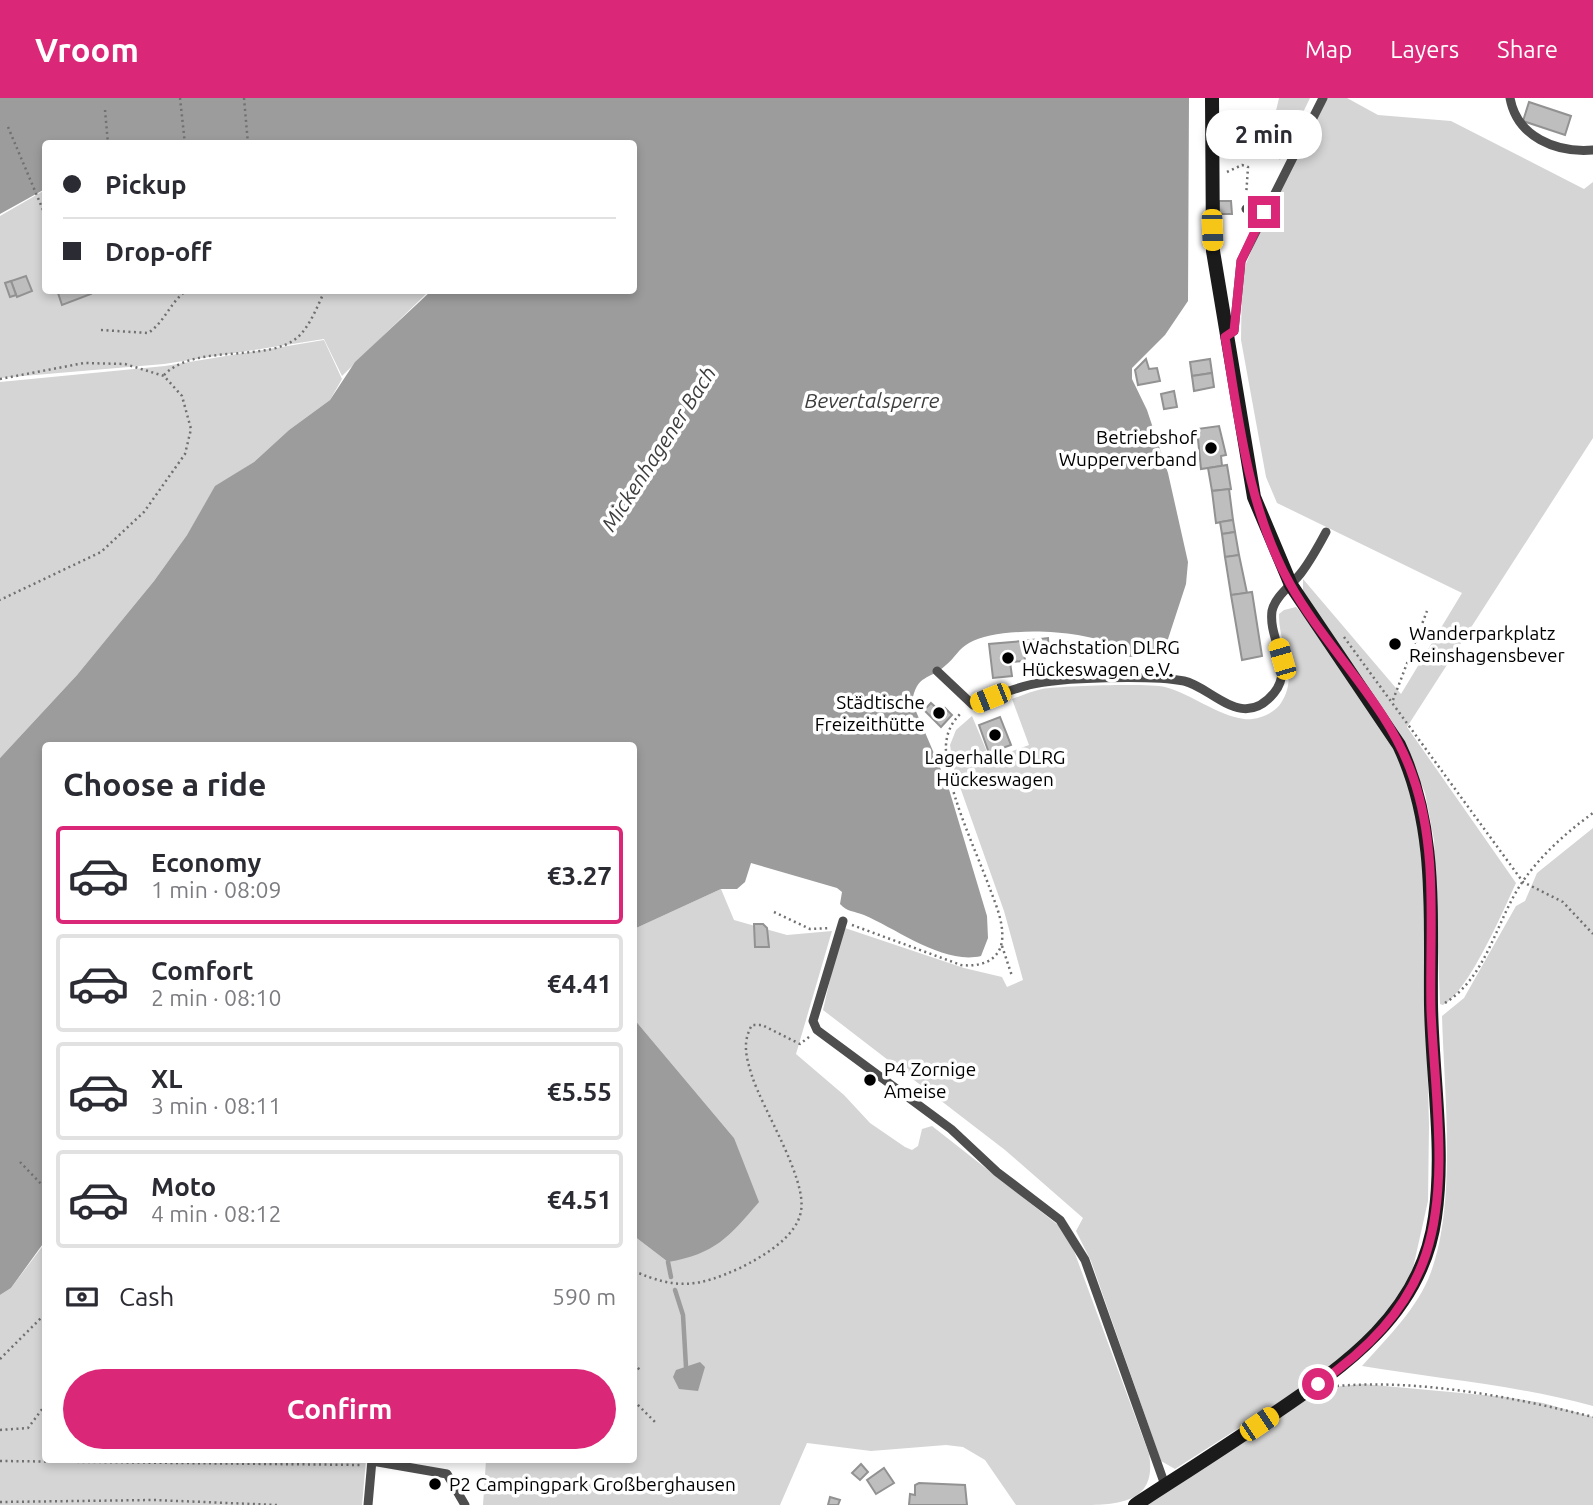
<!DOCTYPE html>
<meta charset="utf-8">
<style>
body{margin:0;font-family:Ubuntu,sans-serif;background:#f7f7f7;color:#2b2b33;height:100vh;display:flex;flex-direction:column;font-size:26px;white-space:nowrap}
*{box-sizing:border-box;margin:0}
p{font-size:23px;color:#7c7c81}
.icon{flex:none;width:38px;height:38px;fill:none;stroke:currentColor;stroke-width:2;stroke-linecap:round;stroke-linejoin:round}
.map{position:relative;flex:1;overflow:hidden}
.side{position:absolute;left:42px;top:644px;width:595px;height:721px;display:flex;flex-direction:column;background:#fff;border-radius:7px;box-shadow:0 4px 10px #0003}
.side>*{flex:none}
.banner{position:absolute;left:42px;top:42px;width:595px;height:154px;border-radius:7px;box-shadow:0 4px 10px #0003;display:grid;align-content:center;height:154px;padding:0 21px;background:#fff}
.end{position:absolute;width:32px;height:32px;margin:-16px;border:9px solid #db2777;background:#fff;box-shadow:0 0 0 4px #fff}
.from{border-radius:50%}
.bubble{position:absolute;height:49px;border-radius:24px;background:#fff;box-shadow:0 4px 10px #0003;font-size:23px;font-weight:700;line-height:49px;text-align:center}
.car{position:absolute;width:21px;height:42px;margin:-21px -10px;border-radius:9px;box-shadow:0 0 5px 2px #0007;background:linear-gradient(#f5c518 24%,#345 0 40%,#f5c518 0 76%,#345 0 86%,#f5c518 0)}
.banner b{display:flex;align-items:center;gap:24px;height:66px;font-size:26px}
.banner b+b{border-top:2px solid #e1e1e2}
.banner i{width:18px;height:18px;background:#2b2b33}
ul{padding:0;list-style:none}
li{display:flex;align-items:center;gap:21px;height:98px;margin:0 14px 10px;padding:0 7px;border:4px solid #e1e1e2;border-radius:7px}
li div{flex:1}
li b{display:block;font-size:26px}
li em{font-style:normal;font-weight:700}
li.active{border-color:#db2777}
li>.icon{width:63px;height:63px;stroke-width:1.5}
h2{padding:0 21px;font-size:32px;line-height:84px}
.pay{display:flex;align-items:center;gap:18px;height:77px;padding:0 21px;font-size:26px}
.pay p{margin-inline-start:auto}
.primary-button{display:flex;gap:14px;margin-top:auto;padding:14px 21px}
.primary-button a{flex:1;height:80px;border-radius:42px;background:#db2777;color:#fff;font-size:28px;font-weight:700;line-height:80px;text-align:center}
header{display:flex;align-items:center;gap:42px;box-sizing:border-box;height:98px;padding:0 35px;background:#db2777;color:#fff}
header strong{font-size:33px}
nav{display:flex;gap:38px;margin-inline-start:auto;font-size:24px}
.map>svg:first-child{display:block}
.green{fill:#d5d5d5}
.water{fill:#9c9c9c}
.lines{fill:none;stroke-linecap:round;stroke-linejoin:round}
.stream{stroke:#9c9c9c;stroke-width:4.5}
.building{fill:#bebebe;stroke:#929292;stroke-width:2}
.path{stroke:#707070;stroke-width:2.5;stroke-dasharray:2 3.5;stroke-linecap:butt}
.lane{stroke:#4e4e4e;stroke-width:9}
.secondary{stroke:#1b1b1b;stroke-width:14}
.route{stroke:#db2777;stroke-width:9}
.poi-dot{fill:#000;stroke:#fff;stroke-width:2.5}
.labels{text-anchor:middle;stroke-width:7;stroke-linejoin:round;paint-order:stroke}
.poi-label{font-size:19px;fill:#000;stroke:#fff;text-anchor:start}
.water-label{font-size:21px;font-style:italic;fill:#3d3d3d;stroke:#fff}
</style>
<header>
<strong>Vroom</strong>
<nav><a>Map</a><a>Layers</a><a>Share</a></nav>
</header>
<div class="map">
<svg width="1593" height="1407" viewBox="0 0 1593 1407">
<rect width="100%" height="100%" fill="#fff"/>
<g class="green">
<path d="M1279,0H1310L1280,62C1264,47 1275,19 1279,0Z"/>
<path d="M1326,0H1347L1378,17L1451,23L1584,91L1593,84V340L1407,629L1516,785C1503,813 1469,893 1443,907L1440,906L1434,742L1425,695L1409,656L1303,493V481L1401,596L1462,495L1277,405L1266,379L1241,242L1242,176L1257,138Z"/>
<path d="M45,92L46,192L429,193L342,278L324,241L164,266L0,280V118Z"/>
<path d="M324,242L342,281L330,302L289,332L254,364L215,389L187,437L154,483L77,577L0,660V284L165,268Z"/>
<path d="M1296,509L1309,524C1349,582 1400,641 1416,711C1420,725 1420,740 1422,754L1429,1027L1428,1103L1411,1179L1393,1207L1350,1256L1306,1287L1175,1371L1161,1363L1091,1163L1076,1133L1083,1120L1005,1052L823,912L842,829L964,870L1002,879L1007,889L1023,882L1004,813L954,672L950,647L956,632L972,618L990,661L1029,647L1012,601C1021,598 1032,593 1042,591C1061,588 1148,585 1165,589C1192,596 1216,617 1244,621C1256,623 1275,615 1281,605C1300,577 1278,545 1279,516L1284,512Z"/>
<path d="M1593,730V1308C1517,1287 1439,1281 1362,1268C1387,1240 1418,1210 1431,1174C1457,1103 1444,993 1442,918L1464,900L1516,808L1525,803L1537,775Z"/>
<path d="M721,791L734,822L787,837L832,833L796,956L844,997L870,1025L905,1049L912,1052L918,1048L922,1031L932,1028L1067,1134L1149,1356C1158,1407 1115,1407 1076,1407C1056,1407 1036,1407 1016,1407L985,1362L963,1349L946,1347L871,1353L807,1345L780,1407H483L486,1362H634V1138L668,1164L734,1040L634,921V831Z"/>
<path d="M45,1145L46,1362H366L362,1407H0V1197L11,1190Z"/>
<path d="M1363,1286L1505,1299L1543,1305L1593,1319V1407H1146L1314,1297L1333,1289Z"/>
</g>
<g class="water">
<path d="M0,0H1189L1188,203L1165,237L1132,270V281L1147,312L1168,375L1188,464L1186,486L1168,541L1147,557L1129,559C1122,556 1118,550 1112,547C1081,531 999,528 969,545C958,551 955,560 946,567C929,583 917,575 912,604L948,688L987,818L988,840L981,858C944,867 897,831 864,817C854,813 847,814 840,806L842,794L837,790L751,765L745,784L737,791H721L634,831V648H46L45,1143L11,1190L0,1197V660L77,577L154,483L187,437L215,388L254,364L289,332L330,302L355,264L431,193L634,192V46H46L45,91L0,116Z"/>
<path d="M634,921L734,1040L759,1104C729,1139 715,1156 668,1164L634,1138Z"/>
<path d="M700,1264L705,1269L698,1293L679,1291L673,1279L676,1272Z"/>
</g>
<g class="lines">
<g class="stream">
<path d="M668,1164L671,1179"/>
<path d="M675,1192L683,1217L686,1269"/>
</g>
</g>
<g class="building">
<path d="M1529,4L1571,18L1565,37L1523,23Z"/>
<path d="M1219,103H1231L1232,116H1219Z"/>
<path d="M26,178L32,193L17,199L11,183Z"/>
<path d="M11,183L16,197L10,199L5,185Z"/>
<path d="M57,192H90L91,196L62,207Z"/>
<path d="M1146,261L1149,271L1157,270L1160,283L1138,287L1135,272Z"/>
<path d="M1210,261L1212,275L1192,278L1190,264Z"/>
<path d="M1212,275L1214,289L1194,293L1192,278Z"/>
<path d="M1174,293L1177,309L1164,311L1161,296Z"/>
<path d="M1219,328L1226,357L1221,358L1222,368L1201,371L1197,331Z"/>
<path d="M1227,367L1231,391L1212,393L1208,370Z"/>
<path d="M1229,391L1233,422L1216,425L1212,393Z"/>
<path d="M1233,422L1235,434L1222,436L1220,424Z"/>
<path d="M1235,434L1239,457L1225,459L1222,436Z"/>
<path d="M1239,457L1247,495L1231,497L1225,459Z"/>
<path d="M1252,494L1262,558L1242,562L1231,497Z"/>
<path d="M1048,540L1049,554L1024,556L1023,543Z"/>
<path d="M1023,543L1025,563L1010,564L1012,578L993,580L989,546Z"/>
<path d="M1057,544L1069,545L1068,554L1056,553Z"/>
<path d="M931,605L941,614L945,610L952,617L941,629L924,612Z"/>
<path d="M1000,619L1011,647L989,655L979,627Z"/>
<path d="M754,826H763L767,830L769,849H755Z"/>
<path d="M861,1366L868,1374L860,1382L852,1375Z"/>
<path d="M884,1370L894,1385L876,1396L867,1382Z"/>
<path d="M919,1385L965,1387L967,1407H909L910,1396L915,1397V1387Z"/>
<path d="M830,1399L840,1402L838,1407H828Z"/>
</g>
<g class="lines">
<g class="path">
<path d="M180,0L185,46"/>
<path d="M244,0L248,46"/>
<path d="M105,12L108,46"/>
<path d="M8,29L46,119"/>
<path d="M1227,74L1242,67L1248,69L1246,99"/>
<path d="M101,232L148,235C165,224 170,204 187,192"/>
<path d="M164,277C197,244 267,266 298,239C310,228 318,207 325,192"/>
<path d="M0,281L84,265L125,266L164,278L182,298L191,331L185,356L144,414L101,454L0,502"/>
<path d="M1344,539L1523,784L1563,804L1593,836"/>
<path d="M1393,602L1427,513"/>
<path d="M774,814L810,831L830,830"/>
<path d="M852,827L961,867C979,869 999,864 1002,843C1004,825 996,807 990,791C976,752 944,687 946,647C947,633 952,624 962,614"/>
<path d="M1002,848L1012,878"/>
<path d="M1445,905C1488,878 1496,822 1523,783C1542,756 1567,734 1593,715"/>
<path d="M20,1064L46,1091"/>
<path d="M634,1173C677,1192 698,1189 740,1170C762,1159 797,1139 801,1113C807,1081 763,1012 752,978C746,959 742,944 752,927H762L800,946L809,939"/>
<path d="M0,1261L46,1215"/>
<path d="M634,1266L640,1272"/>
<path d="M1337,1288C1420,1281 1513,1299 1593,1319"/>
<path d="M634,1303L656,1325"/>
<path d="M0,1332L28,1330L46,1306"/>
<path d="M0,1363L361,1367"/>
<path d="M0,1404L154,1402L277,1407"/>
</g>
<g class="lane">
<path d="M1510,0C1517,39 1556,55 1593,52"/>
<path d="M1246,111L1264,114"/>
<path d="M1225,239L1234,233L1241,163L1323,0"/>
<path d="M937,573L973,607C991,599 1010,592 1029,587C1060,579 1152,577 1184,583C1212,589 1242,634 1274,595C1295,569 1268,541 1272,513C1275,498 1292,487 1301,475C1311,462 1318,449 1326,434"/>
<path d="M843,823L813,923L817,932L951,1031L997,1074L1060,1122L1085,1162L1165,1387"/>
<path d="M372,1363L447,1376L465,1407"/>
<path d="M368,1407L372,1362"/>
</g>
<path class="secondary" d="M1135,1407C1181,1377 1227,1348 1272,1317C1346,1267 1422,1215 1435,1119C1445,1052 1432,976 1431,907C1430,819 1438,729 1399,647L1291,487L1254,399L1213,153L1212,0"/>
</g>
<g class="lines">
<path class="route" d="M1264,114L1241,163L1234,233L1225,239C1239,323 1248,410 1290,486C1327,552 1389,607 1413,679C1439,753 1429,835 1431,912C1434,989 1450,1083 1426,1156C1407,1213 1366,1253 1318,1286"/>
</g>
<g class="poi-dot">
<circle cx="1211" cy="350" r="7"/>
<circle cx="1395" cy="546" r="7"/>
<circle cx="1008" cy="560" r="7"/>
<circle cx="939" cy="615" r="7"/>
<circle cx="995" cy="637" r="7"/>
<circle cx="870" cy="982" r="7"/>
<circle cx="435" cy="1386" r="7"/>
</g>
<g class="labels">
<g class="poi-label">
<text x="1197" y="346" text-anchor="end">Betriebshof<tspan x="1197" dy="22">Wupperverband</tspan></text>
<text x="1409" y="542">Wanderparkplatz<tspan x="1409" dy="22">Reinshagensbever</tspan></text>
<text x="1022" y="556">Wachstation DLRG<tspan x="1022" dy="22">Hückeswagen e.V.</tspan></text>
<text x="925" y="611" text-anchor="end">Städtische<tspan x="925" dy="22">Freizeithütte</tspan></text>
<text x="995" y="666" text-anchor="middle">Lagerhalle DLRG<tspan x="995" dy="22">Hückeswagen</tspan></text>
<text x="884" y="978">P4 Zornige<tspan x="884" dy="22">Ameise</tspan></text>
<text x="449" y="1393">P2 Campingpark Großberghausen</text>
</g>
<g class="water-label">
<text x="872" y="310">Bevertalsperre</text>
<text transform="translate(659 351) rotate(-57)" y="7">Mickenhagener Bach</text>
</g>
</g>
</svg>
<i class="end from" style="left:1318px;top:1286px"></i>
<i class="end" style="left:1264px;top:114px"></i>
<div class="bubble" style="left:1206px;top:12px;width:116px">2 min</div>
<i class="car" style="left:1212px;top:132px;rotate:178deg"></i>
<i class="car" style="left:1282px;top:561px;rotate:344deg"></i>
<i class="car" style="left:990px;top:600px;rotate:248deg"></i>
<i class="car" style="left:1259px;top:1326px;rotate:56deg"></i>
<div class="banner">
<b><i class="from"></i>Pickup</b>
<b><i></i>Drop-off</b>
</div>
<section class="side">
<h2>Choose a ride</h2>
<ul>
<li class="active"><svg class="icon" aria-label="car" viewBox="0 0 24 24"><path d="M5 17H2v-5l4-1 3-4h7l3 4 3 1v5h-3M9 17h6M6 11h13"/><circle cx="7" cy="17" r="2"/><circle cx="17" cy="17" r="2"/></svg><div><b>Economy</b><p>1 min · 08:09</p></div><em>€3.27</em></li>
<li><svg class="icon" aria-label="car" viewBox="0 0 24 24"><path d="M5 17H2v-5l4-1 3-4h7l3 4 3 1v5h-3M9 17h6M6 11h13"/><circle cx="7" cy="17" r="2"/><circle cx="17" cy="17" r="2"/></svg><div><b>Comfort</b><p>2 min · 08:10</p></div><em>€4.41</em></li>
<li><svg class="icon" aria-label="car" viewBox="0 0 24 24"><path d="M5 17H2v-5l4-1 3-4h7l3 4 3 1v5h-3M9 17h6M6 11h13"/><circle cx="7" cy="17" r="2"/><circle cx="17" cy="17" r="2"/></svg><div><b>XL</b><p>3 min · 08:11</p></div><em>€5.55</em></li>
<li><svg class="icon" aria-label="car" viewBox="0 0 24 24"><path d="M5 17H2v-5l4-1 3-4h7l3 4 3 1v5h-3M9 17h6M6 11h13"/><circle cx="7" cy="17" r="2"/><circle cx="17" cy="17" r="2"/></svg><div><b>Moto</b><p>4 min · 08:12</p></div><em>€4.51</em></li>
</ul>
<div class="pay"><svg class="icon" aria-label="cash" viewBox="0 0 24 24"><path d="M3 7h18v10H3z"/><circle cx="12" cy="12" r="2"/></svg>Cash<p>590 m</p></div>
<div class="primary-button"><a>Confirm</a></div>
</section>
</div>
